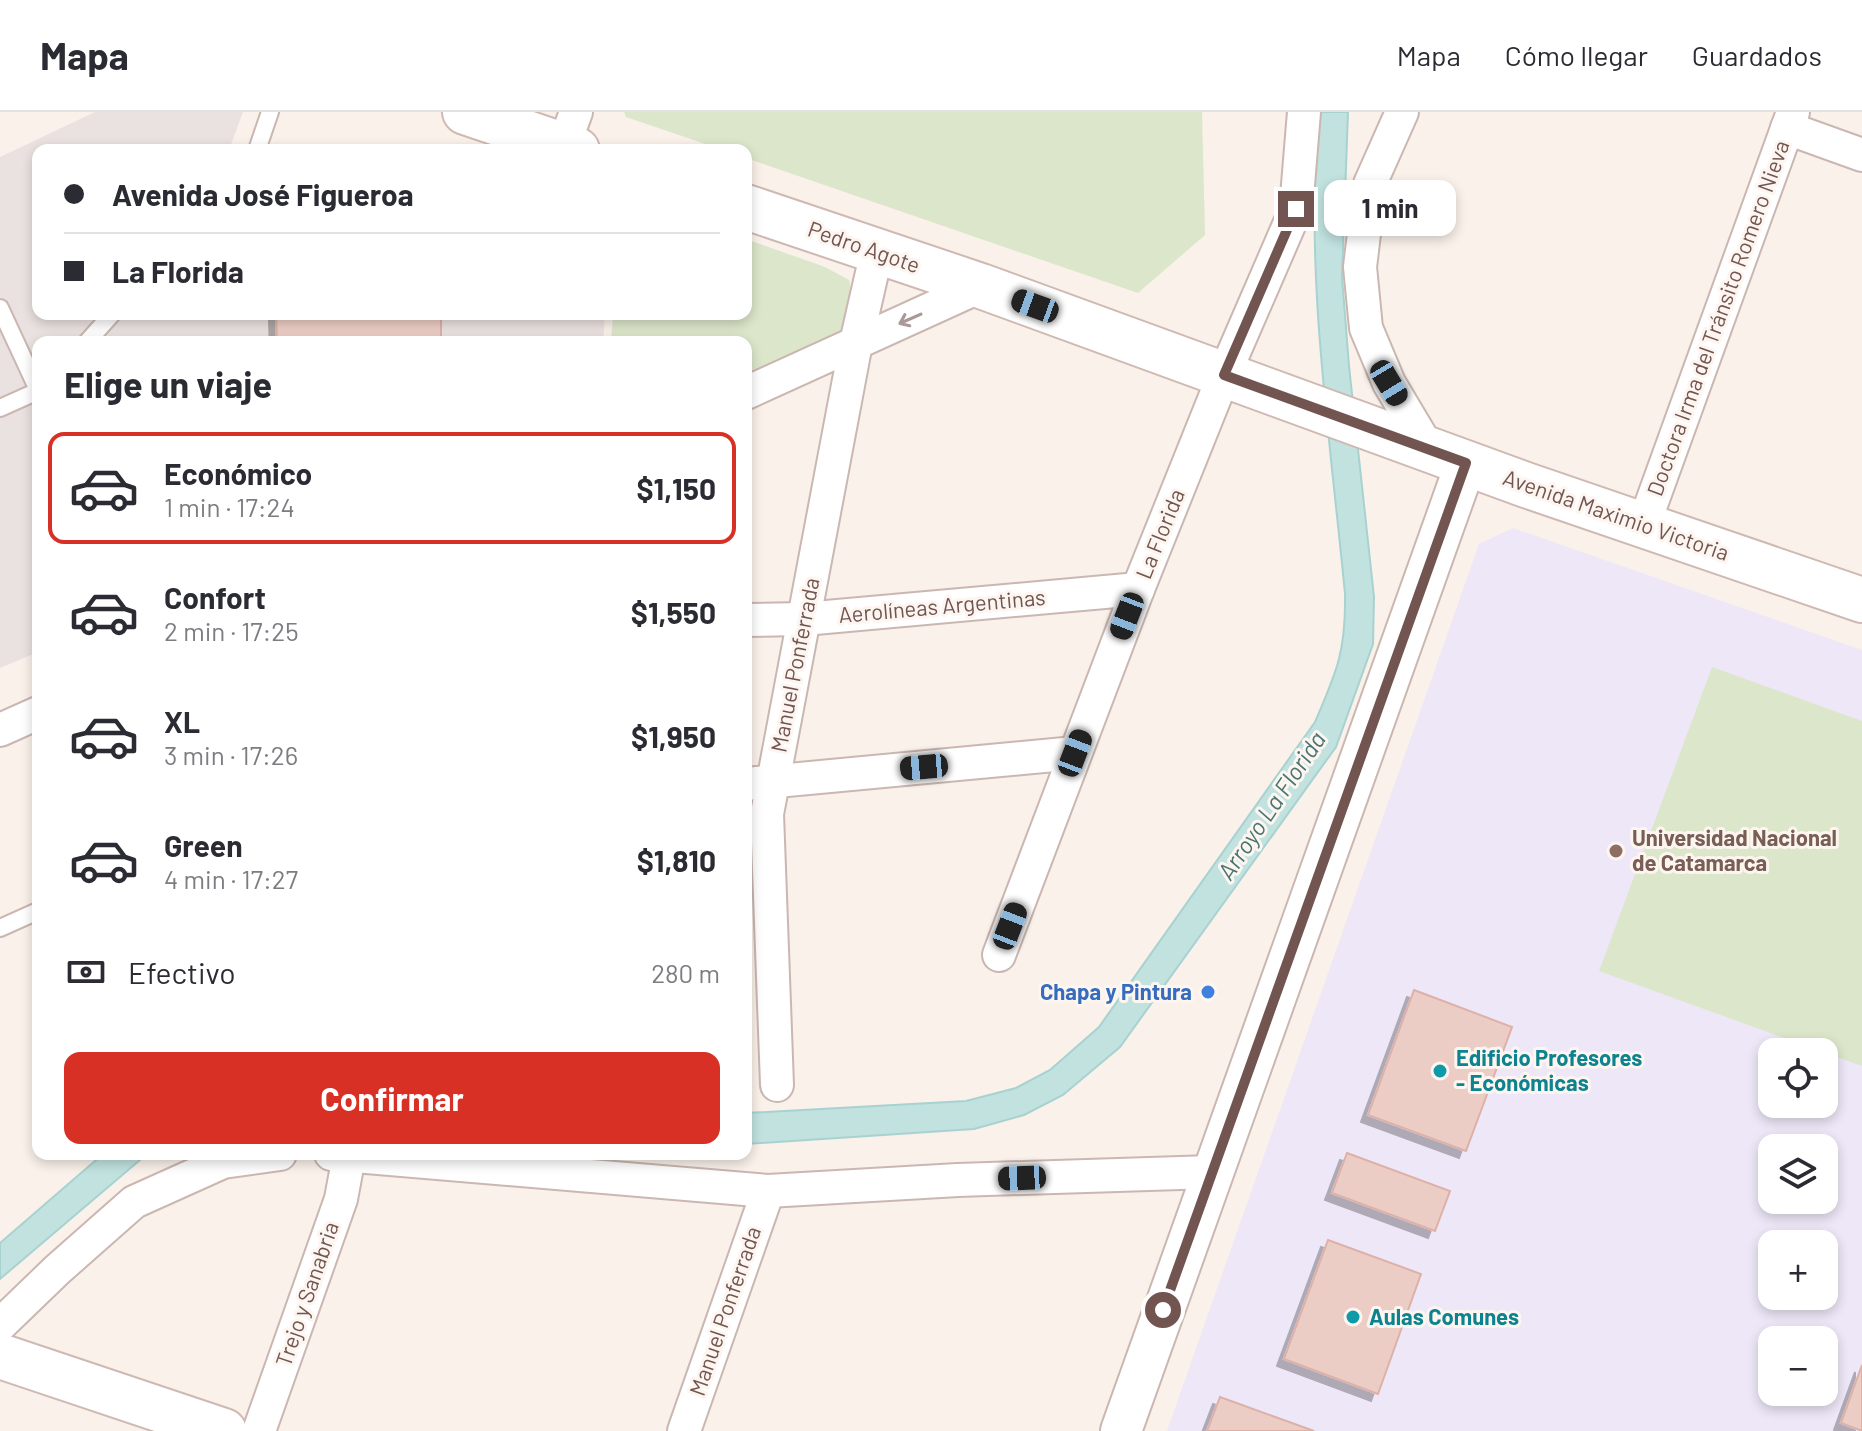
<!DOCTYPE html>
<html lang="es">
<meta charset="utf-8">
<style>
body{margin:0;font-family:Barlow,sans-serif;background:#f7f7f7;color:#2b2b33;height:100vh;display:flex;flex-direction:column;font-size:30px;white-space:nowrap}
*{box-sizing:border-box;margin:0}
p{font-size:26px;color:#7c7c81}
.icon{flex:none;width:44px;height:44px;fill:none;stroke:currentColor;stroke-width:2;stroke-linecap:round;stroke-linejoin:round}
.map{position:relative;flex:1;overflow:hidden}
.panel{position:absolute;left:32px;top:224px;width:720px;height:824px;display:flex;flex-direction:column;background:#fff;border-radius:16px;box-shadow:0 4px 12px #0003}
.panel>*{flex:none}
.hud{position:absolute;left:32px;top:32px;width:720px;height:176px;border-radius:16px;box-shadow:0 4px 12px #0003;display:grid;align-content:center;height:176px;padding:0 32px;background:#fff}
.tools{position:absolute;left:1758px;top:926px;display:grid;gap:16px}
.tools a{display:grid;place-items:center;width:80px;height:80px;border-radius:16px;background:#fff;box-shadow:0 4px 12px #0003;font-size:40px}
.end{position:absolute;width:36px;height:36px;margin:-18px;border:10px solid #725551;background:#fff;box-shadow:0 0 0 4px #fff}
.from{border-radius:50%}
.bubble{position:absolute;height:56px;border-radius:16px;background:#fff;box-shadow:0 4px 12px #0003;font-size:26px;font-weight:700;line-height:56px;text-align:center}
.car{position:absolute;width:24px;height:48px;margin:-24px -12px;border-radius:10px;box-shadow:0 0 6px 2px #0007;background:linear-gradient(#222 24%,#8ab4d8 0 40%,#222 0 76%,#8ab4d8 0 86%,#222 0)}
.hud b{display:flex;align-items:center;gap:28px;height:76px;font-size:30px}
.hud b+b{border-top:2px solid #e1e1e2}
.hud i{width:20px;height:20px;background:#2b2b33}
ul{padding:0;list-style:none}
li{display:flex;align-items:center;gap:24px;height:112px;margin:0 16px 12px;padding:0 16px;border:4px solid transparent;border-radius:16px}
li div{flex:1}
li b{display:block;font-size:30px}
li em{font-style:normal;font-weight:700}
li.active{border-color:#d93025}
li>.icon{width:72px;height:72px;stroke-width:1.5}
h2{padding:0 32px;font-size:36px;line-height:96px}
.pay{display:flex;align-items:center;gap:20px;height:88px;padding:0 32px;font-size:30px}
.pay p{margin-inline-start:auto}
.primary-button{display:flex;gap:16px;margin-top:auto;padding:16px 32px}
.primary-button a{flex:1;height:92px;border-radius:16px;background:#d93025;color:#fff;font-size:32px;font-weight:700;line-height:92px;text-align:center}
header{display:flex;align-items:center;gap:48px;box-sizing:border-box;height:112px;padding:0 40px;background:#fff;border-bottom:2px solid #e1e1e2}
header strong{font-size:38px}
nav{display:flex;gap:44px;margin-inline-start:auto;font-size:28px}
.map>svg:first-child{display:block}
.industrial{fill:#eae2e0}
.education{fill:#ede7f7;fill-rule:evenodd}
.green{fill:#dce6ca}
.water{fill:#c1e2df;stroke:#a8d2d0;stroke-width:2}
.building{fill:#eccdc5;stroke:#ddb1a8;stroke-width:2;filter:url(#shadow)}
.lines{fill:none;stroke-linecap:round;stroke-linejoin:round}
.service-casing{stroke:#cbb7b1;stroke-width:20}
.minor-casing{stroke:#cbb7b1;stroke-width:36}
.tertiary-casing{stroke:#cbb7b1;stroke-width:44}
.secondary-casing{stroke:#cfb9b2;stroke-width:48}
.service{stroke:#fff;stroke-width:16}
.minor{stroke:#fff;stroke-width:32}
.tertiary{stroke:#fff;stroke-width:40}
.secondary{stroke:#fff;stroke-width:44}
.oneway{stroke:#aa9997}
.route{stroke:#725551;stroke-width:10}
.education-dot{fill:#8d6e63;stroke:#fdf5f0;stroke-width:3}
.shop-dot{fill:#3f7fe0;stroke:#fdf5f0;stroke-width:3}
.culture-dot{fill:#0f9aa8;stroke:#fdf5f0;stroke-width:3}
.labels{text-anchor:middle;stroke-width:6;stroke-linejoin:round;paint-order:stroke}
.street-label{font-size:22px;fill:#725551;stroke:#fdf5f0}
.education-label{font-size:22px;font-weight:bold;fill:#785e54;stroke:#fdf5f0;text-anchor:start}
.shop-label{font-size:22px;font-weight:bold;fill:#366cbe;stroke:#fdf5f0;text-anchor:end}
.culture-label{font-size:22px;font-weight:bold;fill:#0d838f;stroke:#fdf5f0;text-anchor:start}
.water-label{font-size:24px;font-style:italic;fill:#467572;stroke:#fdf5f0}
</style>
<header>
<strong>Mapa</strong>
<nav><a>Mapa</a><a>Cómo llegar</a><a>Guardados</a></nav>
</header>
<div class="map">
<svg width="1862" height="1319" viewBox="0 0 1862 1319">
<defs>
<filter id="shadow"><feDropShadow dx="-7" dy="7" stdDeviation="0" flood-color="#0004"/></filter>
</defs>
<rect width="100%" height="100%" fill="#faf1ea"/>
<path class="industrial" d="M95,0H243L229,38H38V202H605L603,230H38V540L0,556V45Z"/>
<path class="education" d="M1513,416L1862,538V1319H1167L1479,432ZM1772,940H1824V992H1772ZM1772,1036H1824V1088H1772ZM1772,1132H1824V1184H1772ZM1772,1228H1824V1280H1772Z"/>
<g class="green">
<path d="M624,0H1202L1205,123L1138,181L746,46V38H723L626,5Z"/>
<path d="M746,127L825,155L849,168L854,192L846,216L827,230L746,260V230H611L613,202H746Z"/>
<path d="M1712,555L1862,609V954L1599,859Z"/>
</g>
<g class="water">
<path d="M1319,0H1348L1342,165L1349,254L1374,485L1373,532L1336,635L1120,935L1063,983L1024,1003L974,1017L746,1032V1001L966,989L1016,976L1050,958L1099,915L1315,610C1337,559 1346,539 1345,482C1330,323 1304,160 1319,0Z"/>
<path d="M103,1042H147L0,1167V1131Z"/>
</g>
<g class="building">
<path d="M276,202H441V228L277,230Z"/>
<path d="M1414,878L1512,915L1466,1039L1368,1003Z"/>
<path d="M1347,1041L1450,1079L1435,1119L1332,1081Z"/>
<path d="M1328,1128L1421,1162L1378,1282L1284,1247Z"/>
<path d="M1862,1253V1319L1841,1311Z"/>
<path d="M1220,1285L1314,1319H1207Z"/>
</g>
<g class="lines">
<g class="service-casing">
<g id="service">
<path d="M257,38L270,0"/>
<path d="M0,196L38,278"/>
<path d="M87,230L112,202"/>
<path d="M0,296L38,279"/>
<path d="M0,816L38,799"/>
</g>
</g>
<g class="minor-casing">
<g id="minor">
<path d="M1402,0L1370,72L1360,155L1366,216L1389,271L1429,338"/>
<path d="M1787,16L1862,43"/>
<path d="M564,33L576,0"/>
<path d="M746,281L981,174"/>
<path d="M1644,412L1793,0"/>
<path d="M746,508L804,507L1138,477"/>
<path d="M0,618L38,601"/>
<path d="M746,672L1075,641"/>
<path d="M999,843L1138,477L1224,263L1296,97L1304,0"/>
<path d="M777,973L767,702L856,231L877,139"/>
<path d="M331,1042L768,1079L958,1068L1212,1060"/>
<path d="M0,1213L57,1158L134,1090L223,1050L280,1042"/>
<path d="M259,1319L341,1087L349,1044"/>
<path d="M684,1319L768,1079"/>
</g>
</g>
<g class="tertiary-casing">
<path id="tertiary" d="M1121,1319L1466,351"/>
</g>
<g class="secondary-casing">
<g id="secondary">
<path d="M465,0L577,38"/>
<path d="M746,95L981,174L1526,373L1862,488"/>
<path d="M0,1244L224,1319"/>
</g>
</g>
<use href="#service" class="service"/>
<use href="#minor" class="minor"/>
<use href="#tertiary" class="tertiary"/>
<use href="#secondary" class="secondary"/>
</g>
<defs><path id="oneway-shaft" d="M-6 0H5M1.5-3L5.5 0L1.5 3" fill="none" stroke-width="1.6" stroke-linecap="round" stroke-linejoin="round" transform="scale(2)"/></defs>
<use class="oneway" href="#oneway-shaft" transform="translate(910 207) rotate(156)"/>
<g class="lines">
<path class="route" d="M1163,1198L1466,351L1224,263L1296,97"/>
</g>
<circle class="education-dot" cx="1616" cy="739" r="8"/>
<circle class="shop-dot" cx="1208" cy="880" r="8"/>
<g class="culture-dot">
<circle cx="1440" cy="959" r="8"/>
<circle cx="1353" cy="1205" r="8"/>
</g>
<g class="labels">
<g class="street-label">
<text transform="translate(864 135) rotate(19)" y="8">Pedro Agote</text>
<text transform="translate(1718 206) rotate(-70)" y="8">Doctora Irma del Tránsito Romero Nieva</text>
<text transform="translate(1616 403) rotate(19)" y="8">Avenida Maximio Victoria</text>
<text transform="translate(1160 422) rotate(-68)" y="8">La Florida</text>
<text transform="translate(942 494) rotate(-5)" y="8">Aerolíneas Argentinas</text>
<text transform="translate(795 553) rotate(-79)" y="8">Manuel Ponferrada</text>
<text transform="translate(307 1182) rotate(-71)" y="8">Trejo y Sanabria</text>
<text transform="translate(725 1199) rotate(-71)" y="8">Manuel Ponferrada</text>
</g>
<g class="education-label">
<text x="1632" y="734">Universidad Nacional<tspan x="1632" dy="25">de Catamarca</tspan></text>
</g>
<g class="shop-label">
<text x="1192" y="888">Chapa y Pintura</text>
</g>
<g class="culture-label">
<text x="1456" y="954">Edificio Profesores<tspan x="1456" dy="25">- Económicas</tspan></text>
<text x="1369" y="1213">Aulas Comunes</text>
</g>
<g class="water-label">
<text transform="translate(1272 694) rotate(-56)" y="8">Arroyo La Florida</text>
</g>
</g>
</svg>
<div class="tools">
<a><svg class="icon" aria-label="locate" viewBox="0 0 24 24"><circle cx="12" cy="12" r="6"/><path d="M12 2v4M12 18v4M2 12h4M18 12h4"/></svg></a>
<a><svg class="icon" aria-label="layers" viewBox="0 0 24 24"><path d="M12 4l9 5-9 5-9-5zM3 14l9 5 9-5"/></svg></a>
<a>+</a>
<a>−</a>
</div>
<i class="end from" style="left:1163px;top:1198px"></i>
<i class="end" style="left:1296px;top:97px"></i>
<div class="bubble" style="left:1324px;top:68px;width:132px">1 min</div>
<i class="car" style="left:1035px;top:194px;rotate:290deg"></i>
<i class="car" style="left:1389px;top:271px;rotate:149deg"></i>
<i class="car" style="left:1127px;top:504px;rotate:201deg"></i>
<i class="car" style="left:1075px;top:641px;rotate:21deg"></i>
<i class="car" style="left:924px;top:655px;rotate:265deg"></i>
<i class="car" style="left:1010px;top:814px;rotate:21deg"></i>
<i class="car" style="left:1022px;top:1066px;rotate:268deg"></i>
<div class="hud">
<b><i class="from"></i>Avenida José Figueroa</b>
<b><i></i>La Florida</b>
</div>
<section class="panel">
<h2>Elige un viaje</h2>
<ul>
<li class="active"><svg class="icon" aria-label="car" viewBox="0 0 24 24"><path d="M5 17H2v-5l4-1 3-4h7l3 4 3 1v5h-3M9 17h6M6 11h13"/><circle cx="7" cy="17" r="2"/><circle cx="17" cy="17" r="2"/></svg><div><b>Económico</b><p>1 min · 17:24</p></div><em>$1,150</em></li>
<li><svg class="icon" aria-label="car" viewBox="0 0 24 24"><path d="M5 17H2v-5l4-1 3-4h7l3 4 3 1v5h-3M9 17h6M6 11h13"/><circle cx="7" cy="17" r="2"/><circle cx="17" cy="17" r="2"/></svg><div><b>Confort</b><p>2 min · 17:25</p></div><em>$1,550</em></li>
<li><svg class="icon" aria-label="car" viewBox="0 0 24 24"><path d="M5 17H2v-5l4-1 3-4h7l3 4 3 1v5h-3M9 17h6M6 11h13"/><circle cx="7" cy="17" r="2"/><circle cx="17" cy="17" r="2"/></svg><div><b>XL</b><p>3 min · 17:26</p></div><em>$1,950</em></li>
<li><svg class="icon" aria-label="car" viewBox="0 0 24 24"><path d="M5 17H2v-5l4-1 3-4h7l3 4 3 1v5h-3M9 17h6M6 11h13"/><circle cx="7" cy="17" r="2"/><circle cx="17" cy="17" r="2"/></svg><div><b>Green</b><p>4 min · 17:27</p></div><em>$1,810</em></li>
</ul>
<div class="pay"><svg class="icon" aria-label="cash" viewBox="0 0 24 24"><path d="M3 7h18v10H3z"/><circle cx="12" cy="12" r="2"/></svg>Efectivo<p>280 m</p></div>
<div class="primary-button"><a>Confirmar</a></div>
</section>
</div>
